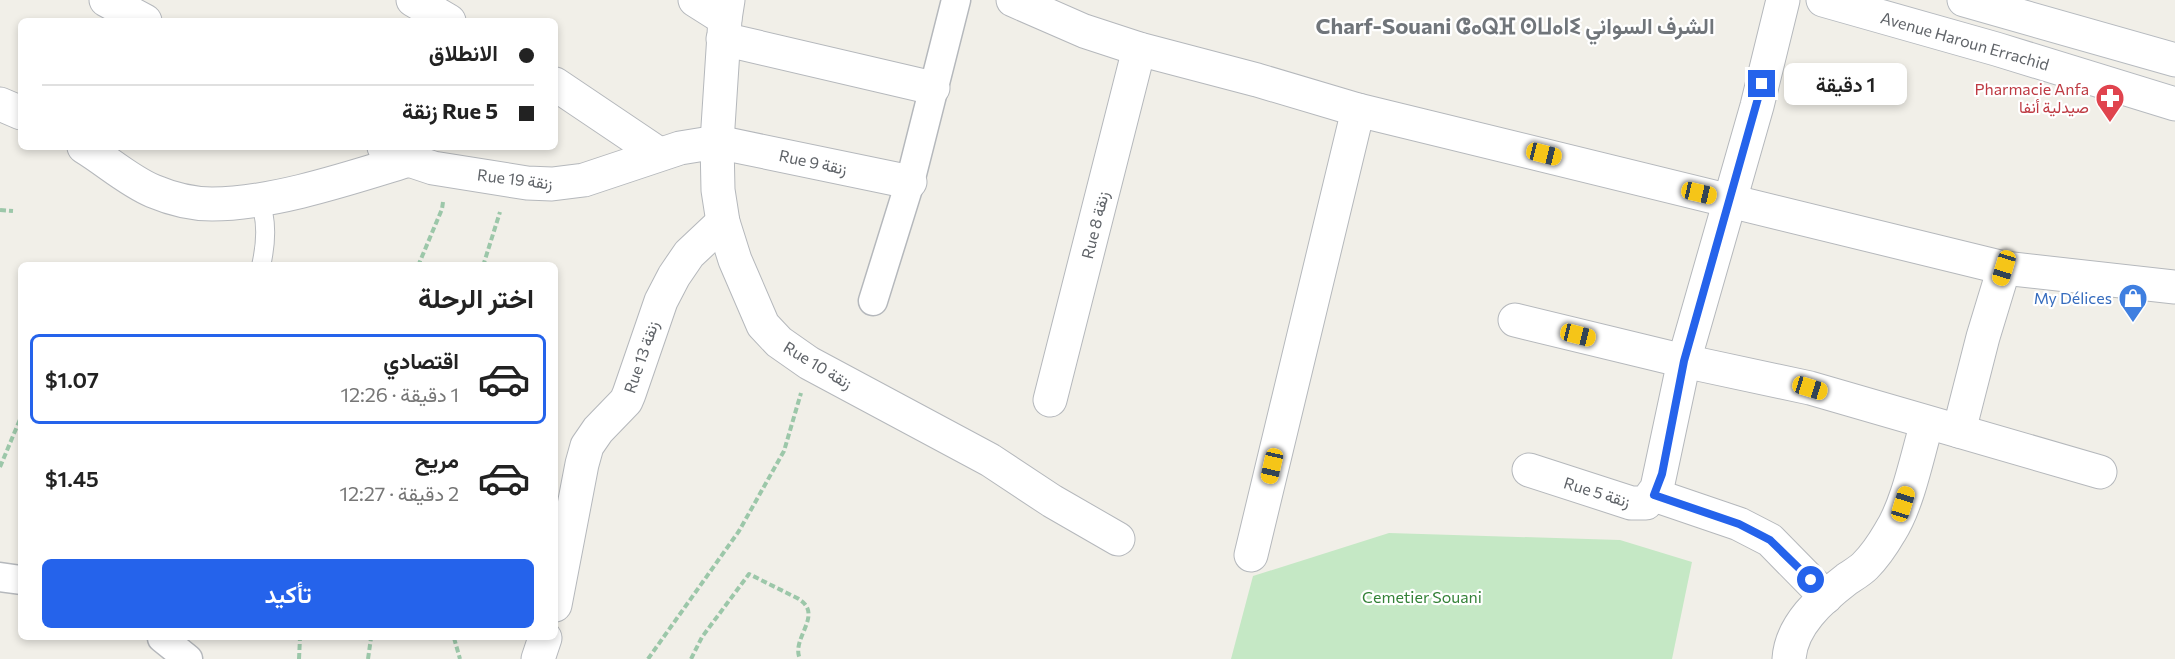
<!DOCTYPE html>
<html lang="ar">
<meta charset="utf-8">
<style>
body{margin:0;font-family:Commissioner,Vazirmatn,"Noto Sans Tifinagh",sans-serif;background:#f6f6f6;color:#222;direction:rtl;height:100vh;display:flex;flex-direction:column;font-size:22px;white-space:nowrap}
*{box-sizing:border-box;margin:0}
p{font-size:20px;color:#767676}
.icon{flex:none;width:33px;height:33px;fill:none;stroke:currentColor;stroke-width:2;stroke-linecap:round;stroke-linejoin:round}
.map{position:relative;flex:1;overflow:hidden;direction:ltr}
.drawer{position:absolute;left:18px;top:262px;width:540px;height:378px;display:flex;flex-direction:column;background:#fff;border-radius:9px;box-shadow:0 3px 9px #0003;direction:rtl}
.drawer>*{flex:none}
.hud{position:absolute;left:18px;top:18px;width:540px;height:132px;border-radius:9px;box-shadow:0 3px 9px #0003;direction:rtl;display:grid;align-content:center;height:132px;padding:0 24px;background:#fff}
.end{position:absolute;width:27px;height:27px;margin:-14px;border:8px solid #2563eb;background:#fff;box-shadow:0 0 0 3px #fff}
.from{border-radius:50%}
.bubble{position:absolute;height:42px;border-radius:9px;background:#fff;box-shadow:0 3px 9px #0003;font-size:20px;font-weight:600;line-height:42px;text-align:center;direction:rtl}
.car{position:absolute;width:18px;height:36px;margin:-18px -9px;border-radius:8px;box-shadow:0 0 4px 2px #0007;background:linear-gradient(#f5c518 24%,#345 0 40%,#f5c518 0 76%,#345 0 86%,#f5c518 0)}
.hud b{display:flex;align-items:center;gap:21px;height:57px;font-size:22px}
.hud b+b{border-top:2px solid #e0e0e0}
.hud i{width:15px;height:15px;background:#222}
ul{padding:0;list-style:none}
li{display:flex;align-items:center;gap:18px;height:90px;margin:0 12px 9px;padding:0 12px;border:3px solid transparent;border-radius:9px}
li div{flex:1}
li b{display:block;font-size:22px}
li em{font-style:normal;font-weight:600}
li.on{border-color:#2563eb}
li>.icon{width:54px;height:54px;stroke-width:1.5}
h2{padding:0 24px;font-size:27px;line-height:72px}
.button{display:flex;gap:12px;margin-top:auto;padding:12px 24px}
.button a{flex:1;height:69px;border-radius:9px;background:#2563eb;color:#fff;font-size:24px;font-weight:600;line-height:69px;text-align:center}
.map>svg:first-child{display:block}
.green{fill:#c5e8c5}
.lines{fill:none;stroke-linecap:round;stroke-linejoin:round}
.service-casing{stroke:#b5b8bc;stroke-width:20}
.pedestrian-casing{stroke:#b5b8bc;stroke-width:31}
.minor-casing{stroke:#b5b8bc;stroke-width:35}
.secondary-casing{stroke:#b6babf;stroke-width:35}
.path{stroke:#9cc7a9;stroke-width:4;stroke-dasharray:6 3;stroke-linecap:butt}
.service{stroke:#fff;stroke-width:18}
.pedestrian{stroke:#fff;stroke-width:28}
.minor{stroke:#fff;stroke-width:33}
.secondary{stroke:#fff;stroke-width:33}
.route{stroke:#2563eb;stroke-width:8}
.labels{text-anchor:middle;stroke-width:4.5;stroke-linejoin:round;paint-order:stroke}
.street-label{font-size:16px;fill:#5f6368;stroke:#fff}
.health-label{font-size:16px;fill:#be3a42;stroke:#fff;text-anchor:end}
.shop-label{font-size:16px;fill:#366cbe;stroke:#fff;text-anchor:end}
.park-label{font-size:16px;fill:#348238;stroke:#fff}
.district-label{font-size:22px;font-weight:bold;fill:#70757a;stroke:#fff}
</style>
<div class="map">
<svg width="2175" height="659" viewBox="0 0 2175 659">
<rect width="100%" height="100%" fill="#f1efe8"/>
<path class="green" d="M1389,533L1620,540L1692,562L1672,659H1231L1253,576Z"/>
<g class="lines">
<g class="service-casing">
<path id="service" d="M259,200C268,220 266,244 261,266"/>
</g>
<g class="pedestrian-casing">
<g id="pedestrian">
<path d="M873,301L910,182L956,0"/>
<path d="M0,577L21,580"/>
<path d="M162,638L188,659"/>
</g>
</g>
<g class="minor-casing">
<g id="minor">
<path d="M106,0L145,21"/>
<path d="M413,0L449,21"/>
<path d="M695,0L725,19"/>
<path d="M728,0L725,19L717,142L718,190L723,222L735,260L763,325L779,342L809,363L990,460L1052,501L1118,539"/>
<path d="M1013,0L1084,31L1139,49L1257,80L1358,110L2004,268L2175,287"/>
<path d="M723,39L933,88"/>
<path d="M555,84L659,154"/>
<path d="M0,104L21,113"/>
<path d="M84,147C107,161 129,181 153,191C172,199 191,204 212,204C273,204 350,178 409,160"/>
<path d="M384,147L409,160L433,168L527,183L552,184L584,180L680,148L717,142L910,182"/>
<path d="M1515,320L1684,361L1810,388L2100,472"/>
<path d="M1050,400L1139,49"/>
<path d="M1959,431L1983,337L2004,268"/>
<path d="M1529,470L1631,503H1646L1657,488L1684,361L1757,106L1783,0"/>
<path d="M1654,495L1739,524L1770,540L1826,597"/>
<path d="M1251,555L1358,110"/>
<path d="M555,605L582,464L587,446L598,430L626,401L629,394L661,301L674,276L689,254L723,222"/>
<path d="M538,659L545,638"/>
<path d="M1789,659C1791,625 1821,599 1847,579C1853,575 1860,571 1865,566C1875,556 1883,544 1890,532C1908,504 1917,456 1927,423"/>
</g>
</g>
<g class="secondary-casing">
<g id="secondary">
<path d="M1823,0L1996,49L2175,104"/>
<path d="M1964,0L2175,60"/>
</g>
</g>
<g class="path">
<path d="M0,210L13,211"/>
<path d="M418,266L442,209L443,202"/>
<path d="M483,266L500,212"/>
<path d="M0,467L21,417"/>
<path d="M454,638L460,659"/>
<path d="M299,659L300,638"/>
<path d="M368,659L371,638"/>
<path d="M648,659L739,531L784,451L801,393"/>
<path d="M691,659L702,637L749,574L797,598C826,614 790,638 800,659"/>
</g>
<use href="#service" class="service"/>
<use href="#pedestrian" class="pedestrian"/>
<use href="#minor" class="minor"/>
<use href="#secondary" class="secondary"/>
</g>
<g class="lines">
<path class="route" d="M1762,84L1684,361L1662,474L1654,495L1739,524L1770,540L1811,580"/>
</g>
<defs>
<g id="pharmacy-pin" transform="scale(1.5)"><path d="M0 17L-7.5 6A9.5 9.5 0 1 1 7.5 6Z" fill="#e0444e" stroke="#fff"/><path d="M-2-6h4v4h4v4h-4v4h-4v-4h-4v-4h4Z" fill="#fff"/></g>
<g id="shop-pin" transform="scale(1.5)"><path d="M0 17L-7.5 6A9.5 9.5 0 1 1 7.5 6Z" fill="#3f7fe0" stroke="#fff"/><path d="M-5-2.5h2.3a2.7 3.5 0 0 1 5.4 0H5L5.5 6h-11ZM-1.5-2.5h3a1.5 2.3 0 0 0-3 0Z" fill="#fff"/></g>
</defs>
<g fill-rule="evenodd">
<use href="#pharmacy-pin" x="2110" y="98"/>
<use href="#shop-pin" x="2133" y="298"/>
</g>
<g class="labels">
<g class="street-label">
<text transform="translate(1965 41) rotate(16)" y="6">Avenue Haroun Errachid</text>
<text transform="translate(813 162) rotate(12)" y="6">Rue 9 زنقة</text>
<text transform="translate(515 179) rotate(7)" y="6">Rue 19 زنقة</text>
<text transform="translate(1095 225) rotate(-76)" y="6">Rue 8 زنقة</text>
<text transform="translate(641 357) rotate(-71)" y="6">Rue 13 زنقة</text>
<text transform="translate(818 365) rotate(31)" y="6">Rue 10 زنقة</text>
<text transform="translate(1597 492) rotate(17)" y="6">Rue 5 زنقة</text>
</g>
<g class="health-label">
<text x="2089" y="95">Pharmacie Anfa<tspan x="2089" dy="18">صيدلية أنفا</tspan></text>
</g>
<g class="shop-label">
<text x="2112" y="304">My Délices</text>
</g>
<g class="park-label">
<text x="1422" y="603">Cemetier Souani</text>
</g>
<g class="district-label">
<text x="1515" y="34">Charf-Souani ⵛⴰⵕⴼ ⵙⵡⴰⵏⵉ الشرف السواني</text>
</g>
</g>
</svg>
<i class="end from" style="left:1811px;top:580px"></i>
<i class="end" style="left:1762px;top:84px"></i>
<div class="bubble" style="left:1784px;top:63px;width:123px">1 دقيقة</div>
<i class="car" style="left:1544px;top:154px;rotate:104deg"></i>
<i class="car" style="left:1699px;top:193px;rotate:103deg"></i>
<i class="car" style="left:2004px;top:268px;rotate:197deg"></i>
<i class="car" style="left:1578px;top:335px;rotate:104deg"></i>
<i class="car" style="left:1810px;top:388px;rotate:107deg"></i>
<i class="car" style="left:1272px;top:466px;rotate:193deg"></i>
<i class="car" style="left:1903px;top:504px;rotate:17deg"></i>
<div class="hud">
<b><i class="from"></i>الانطلاق</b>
<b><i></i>Rue 5 زنقة</b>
</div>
<section class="drawer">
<h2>اختر الرحلة</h2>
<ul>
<li class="on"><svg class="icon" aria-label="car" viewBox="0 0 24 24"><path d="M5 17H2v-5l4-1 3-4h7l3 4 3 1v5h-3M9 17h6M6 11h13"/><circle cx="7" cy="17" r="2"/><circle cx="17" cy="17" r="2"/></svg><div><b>اقتصادي</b><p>1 دقيقة · 12:26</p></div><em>$1.07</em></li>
<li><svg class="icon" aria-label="car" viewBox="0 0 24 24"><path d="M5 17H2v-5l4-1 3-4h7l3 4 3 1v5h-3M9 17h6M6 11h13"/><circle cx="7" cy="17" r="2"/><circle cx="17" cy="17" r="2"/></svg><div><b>مريح</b><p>2 دقيقة · 12:27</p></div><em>$1.45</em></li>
</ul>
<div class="button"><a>تأكيد</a></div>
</section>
</div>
